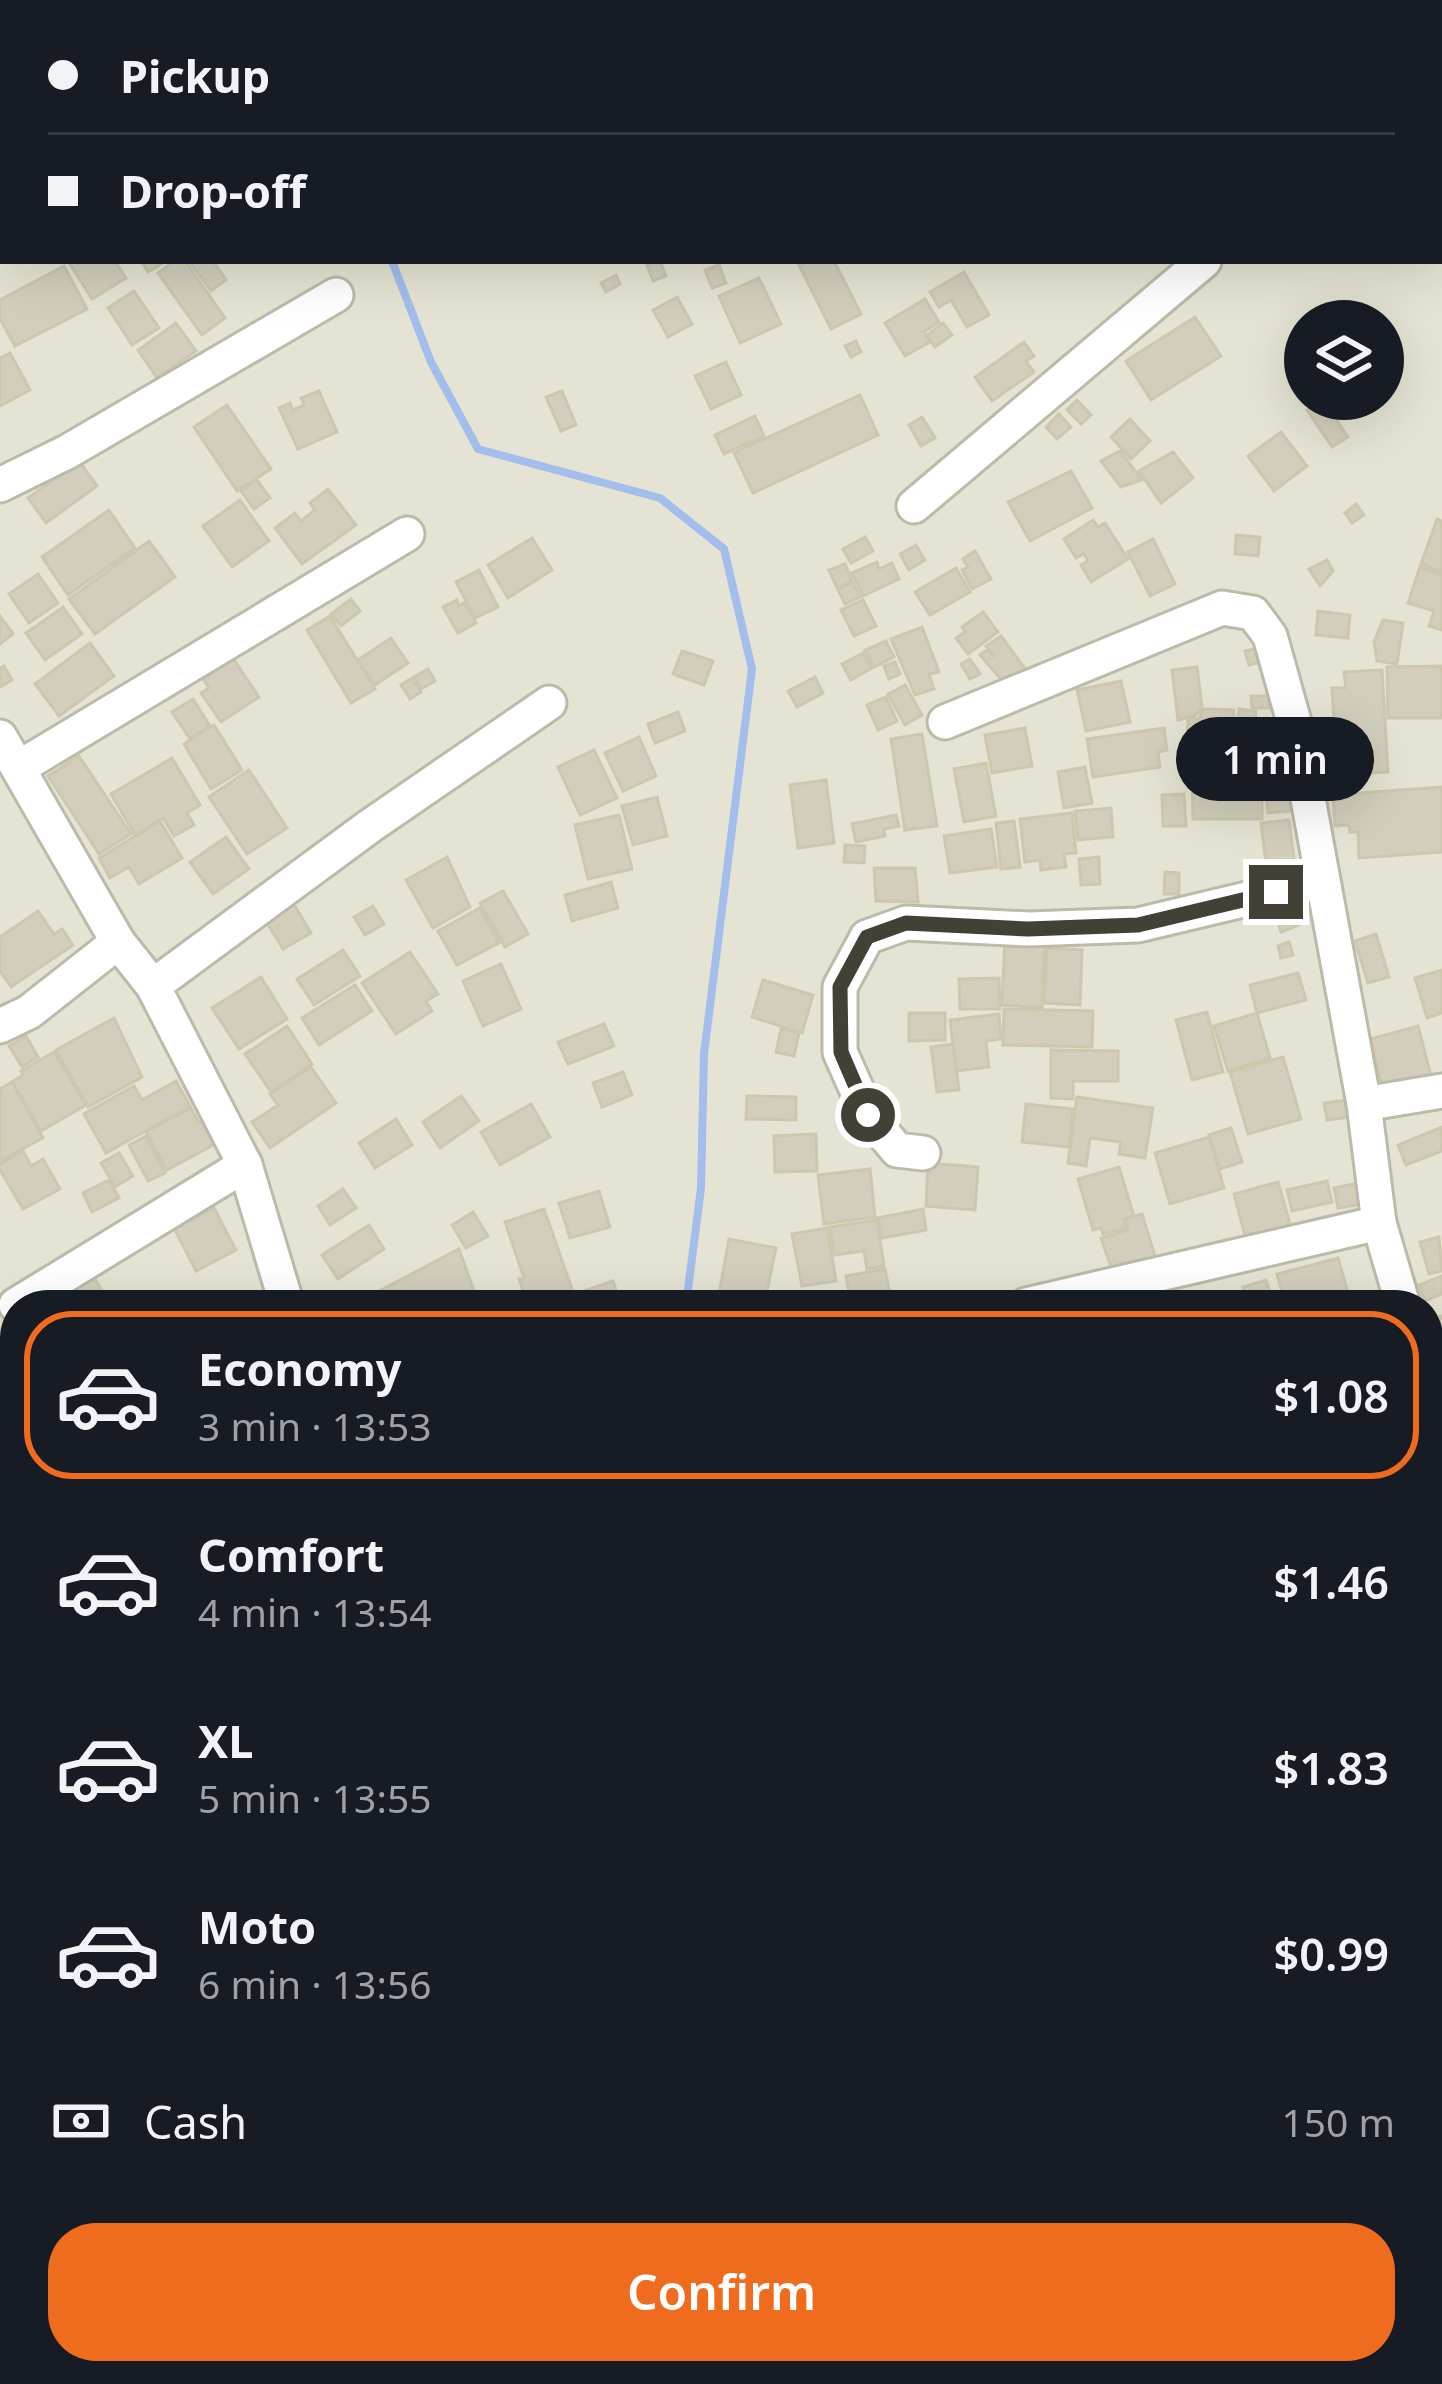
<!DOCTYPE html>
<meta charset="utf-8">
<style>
body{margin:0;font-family:"Noto Sans",sans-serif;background:#242831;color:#f1f3f6;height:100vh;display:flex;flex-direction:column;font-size:45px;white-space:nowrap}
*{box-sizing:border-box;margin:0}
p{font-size:39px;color:#9ea1a6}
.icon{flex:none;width:66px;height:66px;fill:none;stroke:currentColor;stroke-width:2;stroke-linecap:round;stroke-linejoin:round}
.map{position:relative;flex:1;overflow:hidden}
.panel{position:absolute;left:0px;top:1290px;width:1443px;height:1095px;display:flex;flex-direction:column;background:#171b24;border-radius:48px 48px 0 0;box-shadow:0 12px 48px #0002}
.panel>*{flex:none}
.top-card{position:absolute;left:0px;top:0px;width:1443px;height:264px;box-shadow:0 12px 48px #0002;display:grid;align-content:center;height:264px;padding:0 48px;background:#171b24}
.fabs{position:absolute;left:1284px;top:300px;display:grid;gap:24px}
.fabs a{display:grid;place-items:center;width:120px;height:120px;border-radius:50%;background:#171b24;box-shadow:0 12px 48px #0002;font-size:60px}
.end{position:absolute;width:54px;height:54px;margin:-27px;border:15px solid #434135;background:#fff;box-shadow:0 0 0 6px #fff}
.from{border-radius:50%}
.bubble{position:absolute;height:84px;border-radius:42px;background:#171b24;box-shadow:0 12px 48px #0002;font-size:39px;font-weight:600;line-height:84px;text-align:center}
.top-card b{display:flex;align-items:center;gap:42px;height:114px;font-size:45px}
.top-card b+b{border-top:3px solid #363941}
.top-card i{width:30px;height:30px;background:#f1f3f6}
ul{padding:21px 0 0;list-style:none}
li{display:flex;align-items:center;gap:36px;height:168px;margin:0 24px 18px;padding:0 24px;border:6px solid transparent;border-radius:48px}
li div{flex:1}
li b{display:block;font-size:45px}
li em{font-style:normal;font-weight:600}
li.on{border-color:#ef6b1e}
li>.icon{width:108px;height:108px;stroke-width:1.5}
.pay{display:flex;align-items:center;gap:30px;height:132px;padding:0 48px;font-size:45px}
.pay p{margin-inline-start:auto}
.action{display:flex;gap:24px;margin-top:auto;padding:24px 48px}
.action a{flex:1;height:138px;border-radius:48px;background:#ef6b1e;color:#fff;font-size:48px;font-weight:600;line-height:138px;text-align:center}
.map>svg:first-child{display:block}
.residential{fill:#e5e3d3;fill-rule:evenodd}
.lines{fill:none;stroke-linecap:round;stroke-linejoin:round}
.stream{stroke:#a3beec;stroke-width:8}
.building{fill:#d2cebb;stroke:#cdc7ae;stroke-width:3}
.street-casing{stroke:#bcbaa8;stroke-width:39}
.secondary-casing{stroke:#cfcd97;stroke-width:51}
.street{stroke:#fff;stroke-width:33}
.secondary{stroke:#fcfac4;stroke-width:45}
.route{stroke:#434135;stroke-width:15}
</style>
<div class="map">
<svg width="1442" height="2384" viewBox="0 0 1442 2384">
<rect width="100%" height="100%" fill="#f1f0e5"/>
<path class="residential" d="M0,0H1442V2384H0ZM3,3H1440V261H3ZM1305,321H1383V399H1305ZM15,1305H1428V2370H15Z"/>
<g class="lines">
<g class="stream">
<path d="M249,0L250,3"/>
<path d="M392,261L431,362L478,449L660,498L724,549L752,669L704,1054L701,1188L686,1305"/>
<path d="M878,2370L883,2384"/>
</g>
</g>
<g class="building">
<path d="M339,0H386L387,3H340Z"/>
<path d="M68,261H115L126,278L92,299Z"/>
<path d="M141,261H166L148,272Z"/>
<path d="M175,261H185L225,318L202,335L158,273Z"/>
<path d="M189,261H213L226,280L211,291Z"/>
<path d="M660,261L666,276L653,281L647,265Z"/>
<path d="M808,261H834L861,314L831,329L799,265Z"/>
<path d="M719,265L726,283L712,288L705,270Z"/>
<path d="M64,266L87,309L15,346L0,319V300Z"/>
<path d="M964,272L989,315L967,327L951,300L939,307L930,292Z"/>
<path d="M616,275L620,284L606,292L601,283Z"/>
<path d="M759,278L781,324L740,343L719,296Z"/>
<path d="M134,291L159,328L132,345L108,308Z"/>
<path d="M677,297L692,324L668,337L653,310Z"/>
<path d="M925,299L939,322L924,332L930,342L905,356L885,323Z"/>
<path d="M1195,317L1221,356L1151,400L1126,361Z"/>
<path d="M176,323L196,351L157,378L138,350Z"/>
<path d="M943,323L952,335L935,347L927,335Z"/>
<path d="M856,341L861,352L851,357L845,346Z"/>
<path d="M1024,342L1034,356L1026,361L1034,372L992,401L975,377Z"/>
<path d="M10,353L30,390L0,406V358Z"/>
<path d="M726,362L741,395L711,409L695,376Z"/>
<path d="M319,391L337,432L298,449L279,408L290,403L293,410L304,405L301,398Z"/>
<path d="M562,391L576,425L561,431L546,397Z"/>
<path d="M860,395L878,435L753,493L734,453Z"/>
<path d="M1077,400L1091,415L1081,424L1067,410Z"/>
<path d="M1323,400L1348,437L1332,447L1307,410Z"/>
<path d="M227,405L271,469L237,491L194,427Z"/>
<path d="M1059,414L1071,427L1057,439L1046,427Z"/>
<path d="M755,416L764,436L724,454L715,435Z"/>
<path d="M922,417L935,438L921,446L909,425Z"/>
<path d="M1130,419L1150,441L1131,459L1111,437Z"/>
<path d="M1281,432L1307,466L1274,491L1248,456Z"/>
<path d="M1120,451L1142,480L1121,487L1101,461Z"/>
<path d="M1173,452L1193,478L1161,503L1139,471Z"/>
<path d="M79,461L97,486L46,523L28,498Z"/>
<path d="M1071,471L1092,508L1030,541L1008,502Z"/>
<path d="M257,480L270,498L254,509L241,491Z"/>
<path d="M328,489L356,525L302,564L275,528L295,513L301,521L315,510L310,503Z"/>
<path d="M240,500L269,541L232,567L203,526Z"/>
<path d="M1356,504L1364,515L1352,523L1345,513Z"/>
<path d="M109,510L135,548L68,595L42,557Z"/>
<path d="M1437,519L1442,521V572L1421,564Z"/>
<path d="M1093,520L1098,527L1105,523L1128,559L1091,582L1081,565L1088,561L1084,554L1076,558L1064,539Z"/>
<path d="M1236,535L1260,537L1258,556L1235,554Z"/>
<path d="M865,537L873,551L851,563L843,549Z"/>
<path d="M532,538L552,570L508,598L488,565Z"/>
<path d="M1153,539L1175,584L1150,596L1128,552Z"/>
<path d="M149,541L175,577L95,634L69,599Z"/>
<path d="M916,545L925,560L909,570L900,554Z"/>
<path d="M975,551L991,579L972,589L962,570L968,567L963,559Z"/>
<path d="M1327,560L1333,571L1320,586L1309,569Z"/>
<path d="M877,562L879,569L892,563L899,579L863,596L852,573Z"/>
<path d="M845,564L852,581L837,588L829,570Z"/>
<path d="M1420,567L1442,574V630L1429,626L1434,611L1408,603Z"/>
<path d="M956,568L970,592L930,615L915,592Z"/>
<path d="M479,570L498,607L475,618L456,582Z"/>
<path d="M38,574L58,603L29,623L9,594Z"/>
<path d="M853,583L860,597L845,604L838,590Z"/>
<path d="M351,599L360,611L341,626L331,614Z"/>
<path d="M457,600L459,606L464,603L476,623L458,633L443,607Z"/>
<path d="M863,600L876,626L854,636L841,610Z"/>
<path d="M63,607L82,634L45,660L26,633Z"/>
<path d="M1318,611L1350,615L1348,638L1316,635Z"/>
<path d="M983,612L998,632L968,654L956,638L965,632L962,627Z"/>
<path d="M0,616L13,634L0,644Z"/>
<path d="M330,616L375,689L351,703L307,630Z"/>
<path d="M1383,620L1403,623L1397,664L1377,661L1374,642Z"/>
<path d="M922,627L939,672L929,674L934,689L915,695L891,639Z"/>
<path d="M1001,636L1029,674L1008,687L980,655L987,650L995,657L986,646Z"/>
<path d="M391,638L408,663L375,685L358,660Z"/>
<path d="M886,641L894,657L874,667L865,650Z"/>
<path d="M90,643L114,676L59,716L35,684Z"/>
<path d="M1258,648L1261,662L1249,665L1245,651Z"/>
<path d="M682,651L713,661L704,685L673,674Z"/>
<path d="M863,653L872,668L851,680L842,664Z"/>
<path d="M232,657L259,697L221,722L201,693L209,688L202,677Z"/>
<path d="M970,659L980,674L970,679L961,664Z"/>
<path d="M895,662L900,674L889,679L884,666Z"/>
<path d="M4,666L12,680L0,687V668Z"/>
<path d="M1442,666V718H1388L1387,667Z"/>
<path d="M1197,667L1202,707L1196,715L1178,720L1172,670Z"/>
<path d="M428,669L435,681L421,689L414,677Z"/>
<path d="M1382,670L1388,772L1337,774L1332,688H1346L1344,672Z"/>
<path d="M815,677L823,693L797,707L788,691Z"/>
<path d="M412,678L421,692L410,699L401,685Z"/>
<path d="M1121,681L1130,722L1086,731L1077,690Z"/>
<path d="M905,685L922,715L905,725L888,694Z"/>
<path d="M1251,696H1269V708H1252Z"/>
<path d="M886,697L897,721L878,730L867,705Z"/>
<path d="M193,699L210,726L190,739L172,712Z"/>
<path d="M1203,709L1234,710L1233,763L1186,761L1188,718L1199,719Z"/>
<path d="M1239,709L1256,711L1255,726L1237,725Z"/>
<path d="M678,712L685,731L655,743L648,724Z"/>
<path d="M214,725L242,770L211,789L184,744Z"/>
<path d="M1025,728L1032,766L992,773L985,735Z"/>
<path d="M1164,728L1167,750L1158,752L1160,767L1093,777L1087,739Z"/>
<path d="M922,734L937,826L905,830L891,739Z"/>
<path d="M639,737L656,776L623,791L605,753Z"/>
<path d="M594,750L617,798L580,815L558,767Z"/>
<path d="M79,756L131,834L99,854L48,776Z"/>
<path d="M172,758L200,805L187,813L194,825L174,836L163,818L135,835L111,794Z"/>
<path d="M986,763L996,816L964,822L954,769Z"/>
<path d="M1085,767L1092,803L1064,808L1058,772Z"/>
<path d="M1192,768H1262V819H1193Z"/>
<path d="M249,770L287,828L247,854L209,797Z"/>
<path d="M1289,776L1291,811L1268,813L1265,778Z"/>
<path d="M826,780L834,843L798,848L790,785Z"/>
<path d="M1442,787V852L1359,858L1358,832H1350L1349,825L1335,826L1333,795Z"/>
<path d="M1184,794L1186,826H1163L1162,795Z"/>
<path d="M657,797L667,836L633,845L622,806Z"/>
<path d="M1111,808L1113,837L1078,840L1075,811Z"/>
<path d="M1072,813L1076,853L1064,854L1066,867L1041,870L1040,860L1025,862L1020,819Z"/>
<path d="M619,815L632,869L588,879L575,825Z"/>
<path d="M896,815L899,826L884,829L885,836L856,842L852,824Z"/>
<path d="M1289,820L1294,860L1266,863L1261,823Z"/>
<path d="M160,821L182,858L139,884L129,867L110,878L99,858Z"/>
<path d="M1014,821L1020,867L1001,869L996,823Z"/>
<path d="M991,829L997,867L950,873L944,836Z"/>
<path d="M226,837L249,869L213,894L190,862Z"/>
<path d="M845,845L865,846L864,863L844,862Z"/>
<path d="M447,857L470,907L433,928L406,880Z"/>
<path d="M1099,857L1100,884L1081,885L1079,859Z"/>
<path d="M874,868H915L918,902L876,901Z"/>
<path d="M1165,872L1179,873V894H1164Z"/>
<path d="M611,882L618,908L572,921L565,895Z"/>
<path d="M503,891L528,934L505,947L480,903Z"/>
<path d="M292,901L311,933L283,949L264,918Z"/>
<path d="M373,906L384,924L365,935L354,917Z"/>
<path d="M480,908L499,943L457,965L438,931Z"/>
<path d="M38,911L54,934L62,929L73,945L11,987L0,971V937Z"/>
<path d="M1294,912L1299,925L1281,932L1277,920Z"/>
<path d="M1376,934L1389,977L1368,983L1355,941Z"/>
<path d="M1005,937L1045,939L1042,1008L1002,1005Z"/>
<path d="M1289,942L1293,955L1281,958L1278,946Z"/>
<path d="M1047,948L1082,950L1080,1005L1044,1003Z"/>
<path d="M343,950L360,976L314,1005L297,979Z"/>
<path d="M410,952L438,994L426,1001L432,1011L396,1034L362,983Z"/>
<path d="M501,964L521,1009L483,1026L463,981Z"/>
<path d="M1442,970V1013L1427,1018L1415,978Z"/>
<path d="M1298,973L1306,1000L1257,1013L1250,985Z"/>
<path d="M261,977L287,1019L239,1049L212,1008Z"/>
<path d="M999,978L1000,1009H960L959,979Z"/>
<path d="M763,980L813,995L802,1033L752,1017Z"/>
<path d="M355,985L372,1011L319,1045L302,1018Z"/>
<path d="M1004,1009L1093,1011L1092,1047L1003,1045Z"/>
<path d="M1207,1012L1223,1072L1192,1080L1176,1020Z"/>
<path d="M909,1013H945V1040L909,1041Z"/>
<path d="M1257,1013L1270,1058L1228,1071L1214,1026Z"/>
<path d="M999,1014L1001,1039L986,1041L989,1067L956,1071L950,1020Z"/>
<path d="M114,1018L142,1077L88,1107L56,1050Z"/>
<path d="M604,1024L614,1046L568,1064L558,1042Z"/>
<path d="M287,1026L312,1064L271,1092L245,1054Z"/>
<path d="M1418,1026L1432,1080L1384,1093L1370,1039Z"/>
<path d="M781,1029L799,1033L794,1056L776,1052Z"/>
<path d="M26,1036L38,1057L22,1067L9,1046Z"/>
<path d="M953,1044L959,1090L937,1092L931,1047Z"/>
<path d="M1051,1050L1118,1051V1081H1073V1099L1051,1098Z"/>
<path d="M54,1052L86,1105L41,1131L12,1082L23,1075L21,1071Z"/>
<path d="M1283,1057L1301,1119L1248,1134L1230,1072Z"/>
<path d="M311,1067L336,1103L270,1148L252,1122L278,1105L270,1094Z"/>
<path d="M623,1072L632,1095L602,1107L593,1083Z"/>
<path d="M176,1081L190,1106L106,1153L84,1114L134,1086L142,1100Z"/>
<path d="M12,1082L43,1138L0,1161V1089Z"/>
<path d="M461,1096L479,1121L440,1148L423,1122Z"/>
<path d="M747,1096L796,1097V1120L746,1119Z"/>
<path d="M1077,1097L1153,1108L1145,1158L1119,1154L1121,1142L1090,1138L1086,1166L1068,1163Z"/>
<path d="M1348,1100L1351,1117L1327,1120L1324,1103Z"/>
<path d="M531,1104L550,1137L500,1165L481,1132Z"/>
<path d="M1026,1104L1073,1109L1069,1147L1022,1142Z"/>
<path d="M191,1108L199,1123L206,1120L219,1142L167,1170L146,1132Z"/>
<path d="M396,1119L412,1145L375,1168L359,1143Z"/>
<path d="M1442,1127V1151L1406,1165L1398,1145Z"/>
<path d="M1231,1128L1242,1162L1220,1169L1209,1135Z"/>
<path d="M816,1134L817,1171L775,1172L774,1136Z"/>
<path d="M146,1136L165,1173L148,1181L129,1145Z"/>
<path d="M1209,1137L1224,1188L1170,1204L1155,1153Z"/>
<path d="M23,1151L31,1166L43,1159L60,1189L23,1209L0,1170V1164Z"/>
<path d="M119,1153L133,1176L115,1187L101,1163Z"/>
<path d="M928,1163L978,1167L975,1210L926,1206Z"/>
<path d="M1119,1167L1134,1216L1124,1219L1127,1228L1103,1234L1101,1228L1093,1230L1078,1179Z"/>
<path d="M870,1169L875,1217L824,1224L818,1175Z"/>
<path d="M109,1180L119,1198L92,1212L83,1193Z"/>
<path d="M1327,1181L1332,1202L1292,1211L1287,1190Z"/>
<path d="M1278,1182L1292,1231L1247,1243L1234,1194Z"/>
<path d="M1364,1182L1369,1203L1338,1208L1334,1188Z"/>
<path d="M343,1189L356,1208L330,1225L318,1206Z"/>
<path d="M599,1191L610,1227L570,1238L559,1203Z"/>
<path d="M214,1208L236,1250L196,1271L174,1228Z"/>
<path d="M544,1209L573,1292L528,1305L519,1279L524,1278L505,1222Z"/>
<path d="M923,1209L926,1230L882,1238L878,1218Z"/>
<path d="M473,1212L488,1236L466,1248L452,1225Z"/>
<path d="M1142,1214L1156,1259L1113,1273L1101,1238L1128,1230L1124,1220Z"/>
<path d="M877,1220L884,1266L867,1269L864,1251L834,1255L830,1227Z"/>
<path d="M369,1225L384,1249L338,1279L322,1255Z"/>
<path d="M827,1228L836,1281L802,1286L792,1234Z"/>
<path d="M1439,1237L1442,1271L1429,1274L1420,1242Z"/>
<path d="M729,1239L776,1248L764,1305H717Z"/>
<path d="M459,1249L479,1305H373L370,1296Z"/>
<path d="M1338,1258L1350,1300L1331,1305H1286L1277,1274Z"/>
<path d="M885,1269L892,1305H851L846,1276Z"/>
<path d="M92,1274L101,1289L79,1303L69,1288Z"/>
<path d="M1442,1276V1294L1425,1301L1419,1285Z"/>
<path d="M1266,1280L1272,1300L1249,1305L1243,1287Z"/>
<path d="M613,1281L621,1305H578L575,1294Z"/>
<path d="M1442,1316V1351L1432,1319Z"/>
<path d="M0,1359L15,1393L0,1401Z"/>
<path d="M0,1507L15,1530V1552L0,1562Z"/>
<path d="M1442,1520V1557L1428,1562V1525Z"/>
<path d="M1442,1561V1613L1430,1618L1428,1566Z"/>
<path d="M1428,1757L1438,1797L1428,1800Z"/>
<path d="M9,1853L15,1864V1930L0,1938V1858Z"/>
<path d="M1431,2014L1442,2050V2076L1429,2080L1428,2015Z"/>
<path d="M1442,2086V2129L1438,2130L1428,2090Z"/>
<path d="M2,2184L14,2211L0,2218V2185Z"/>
<path d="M15,2301V2329L14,2324L0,2325V2303Z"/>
<path d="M1043,2370L1046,2384H1020L1018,2374Z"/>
<path d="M1318,2370H1332L1335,2384H1299L1297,2376Z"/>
<path d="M1332,2370H1392L1396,2384H1337Z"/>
</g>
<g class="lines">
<g class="street-casing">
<g id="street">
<path d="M1032,0L1035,3"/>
<path d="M598,3L601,0"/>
<path d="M935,3L938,0"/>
<path d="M1440,12L1442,10"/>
<path d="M1440,124L1442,125"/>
<path d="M0,219L3,217"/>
<path d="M0,485L67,452L336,295"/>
<path d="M914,506L1204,261"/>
<path d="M945,722L1222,608L1253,613L1270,636L1294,722L1364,1104L1379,1223L1403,1305"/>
<path d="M0,737L118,942L153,986L245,1165L287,1305"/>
<path d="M20,767L407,534"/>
<path d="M153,986L370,826L549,703"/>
<path d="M0,1026L29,1012L118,942"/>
<path d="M1364,1104L1442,1091"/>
<path d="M923,1153L897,1150L868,1115L840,1052V987L867,937L906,923L1029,929L1138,925L1322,881"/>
<path d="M16,1305L245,1165"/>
<path d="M1026,1305L1379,1223"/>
<path d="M1428,1384L1442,1428"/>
<path d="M1428,1685L1442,1681"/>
<path d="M0,1734L15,1756"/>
<path d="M1428,1921L1442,1918"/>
<path d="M0,1962L15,1954"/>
<path d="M999,2370L1001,2384"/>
<path d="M1074,2370L1081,2384"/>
<path d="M1416,2370L1420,2384"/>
<path d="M53,2384L62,2370"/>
</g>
</g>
<g class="secondary-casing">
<g id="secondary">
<path d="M1428,2193L1442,2189"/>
<path d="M0,2357L15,2358"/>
<path d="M231,2370L511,2384"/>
<path d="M551,2384L716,2370"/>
</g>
</g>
<use href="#street" class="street"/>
<use href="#secondary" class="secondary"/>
</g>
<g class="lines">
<path class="route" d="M868,1115L841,1052L840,987L867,937L906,923L1028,929L1138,925L1276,892"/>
</g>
</svg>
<div class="fabs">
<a><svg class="icon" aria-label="layers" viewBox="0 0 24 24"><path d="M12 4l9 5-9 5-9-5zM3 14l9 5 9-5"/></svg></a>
</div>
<i class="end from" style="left:868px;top:1115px"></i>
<i class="end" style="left:1276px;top:892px"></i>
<div class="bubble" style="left:1176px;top:717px;width:198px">1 min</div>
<div class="top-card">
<b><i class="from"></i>Pickup</b>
<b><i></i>Drop-off</b>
</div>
<section class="panel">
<ul>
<li class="on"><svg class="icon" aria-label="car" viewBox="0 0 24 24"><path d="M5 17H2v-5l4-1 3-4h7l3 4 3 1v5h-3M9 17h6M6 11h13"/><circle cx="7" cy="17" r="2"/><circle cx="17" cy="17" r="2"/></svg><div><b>Economy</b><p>3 min · 13:53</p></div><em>$1.08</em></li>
<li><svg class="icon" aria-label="car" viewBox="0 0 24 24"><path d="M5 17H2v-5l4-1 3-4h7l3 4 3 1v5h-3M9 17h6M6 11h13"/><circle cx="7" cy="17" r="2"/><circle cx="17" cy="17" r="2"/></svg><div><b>Comfort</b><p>4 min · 13:54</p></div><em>$1.46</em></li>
<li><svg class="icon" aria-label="car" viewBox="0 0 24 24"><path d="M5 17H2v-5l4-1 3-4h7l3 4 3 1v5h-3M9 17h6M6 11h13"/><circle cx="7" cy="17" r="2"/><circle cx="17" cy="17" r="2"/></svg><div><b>XL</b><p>5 min · 13:55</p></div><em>$1.83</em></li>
<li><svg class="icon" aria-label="car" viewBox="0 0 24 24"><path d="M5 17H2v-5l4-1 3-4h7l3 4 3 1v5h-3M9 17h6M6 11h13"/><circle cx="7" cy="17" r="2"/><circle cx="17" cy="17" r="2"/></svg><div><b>Moto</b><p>6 min · 13:56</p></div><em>$0.99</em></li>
</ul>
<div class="pay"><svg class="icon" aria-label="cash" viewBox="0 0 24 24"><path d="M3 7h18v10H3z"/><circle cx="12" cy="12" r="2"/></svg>Cash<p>150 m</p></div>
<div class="action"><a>Confirm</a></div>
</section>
</div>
